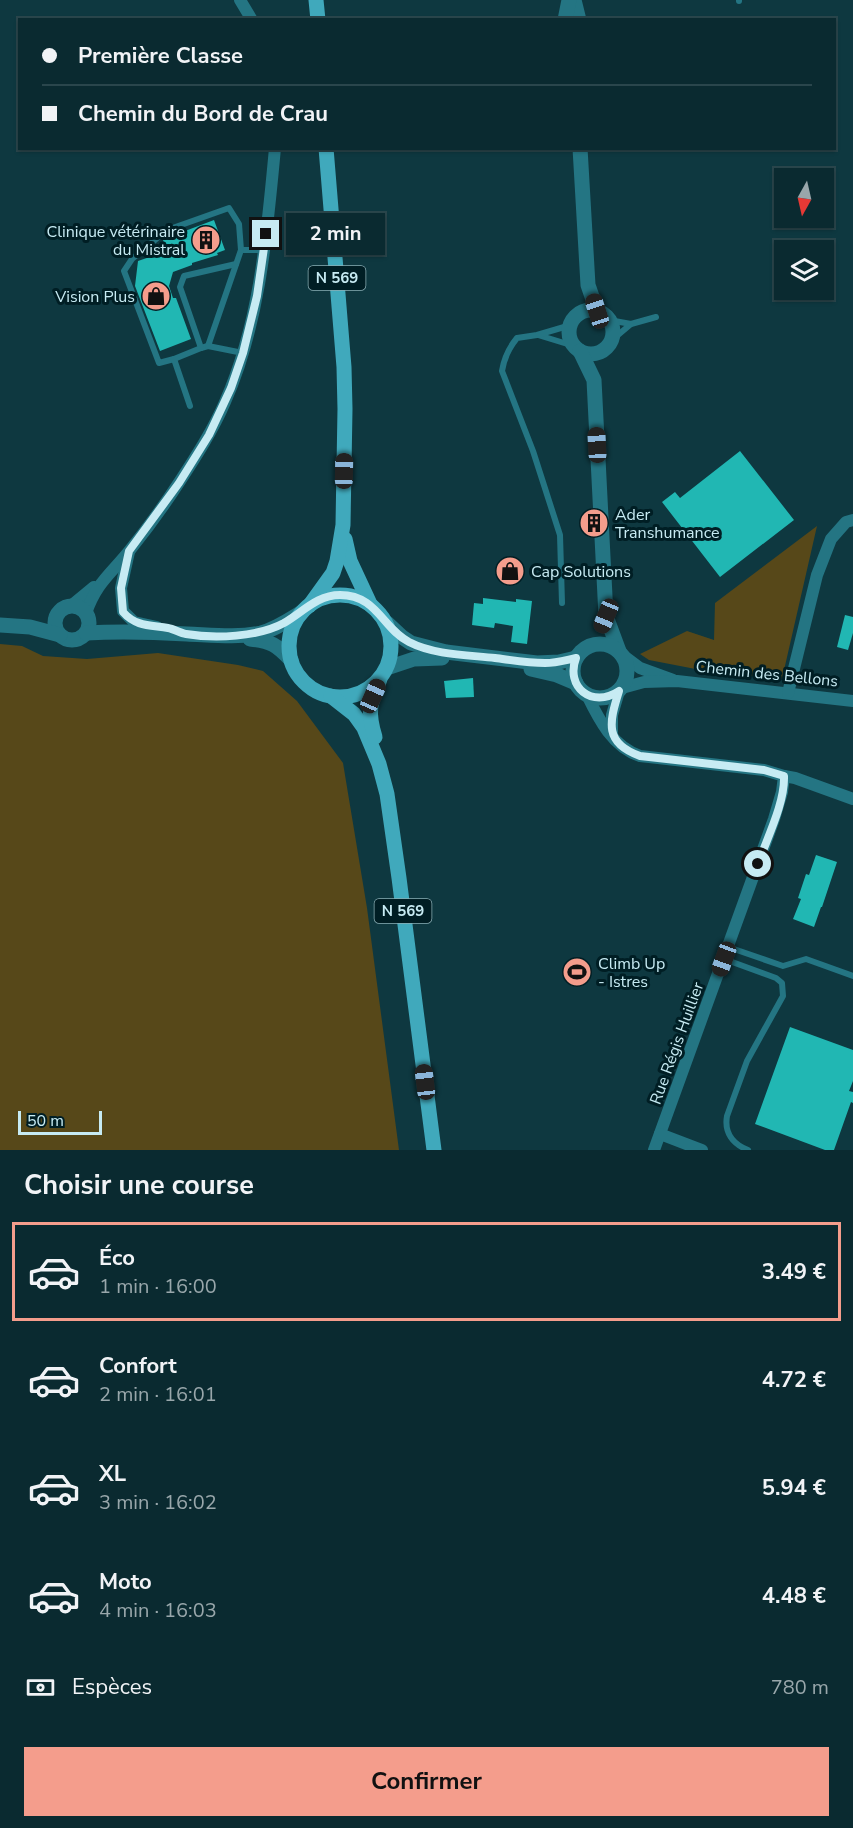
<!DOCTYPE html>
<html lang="fr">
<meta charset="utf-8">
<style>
body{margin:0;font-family:"Nunito Sans",sans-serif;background:#18363c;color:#f1f3f6;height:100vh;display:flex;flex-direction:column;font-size:22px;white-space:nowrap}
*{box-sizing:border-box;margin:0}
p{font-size:20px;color:#99a7ab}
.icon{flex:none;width:33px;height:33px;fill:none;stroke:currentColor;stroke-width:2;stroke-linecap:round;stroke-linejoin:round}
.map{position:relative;height:1150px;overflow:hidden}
.drawer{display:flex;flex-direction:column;background:#0a2a30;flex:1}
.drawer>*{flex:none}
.guide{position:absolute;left:18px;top:18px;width:818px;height:132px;border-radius:0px;box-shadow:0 2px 4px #0004,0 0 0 2px #2a464c;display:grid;align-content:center;height:132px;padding:0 24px;background:#0a2a30}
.needle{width:39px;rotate:188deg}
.controls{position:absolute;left:774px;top:168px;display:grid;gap:12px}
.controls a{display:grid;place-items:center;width:60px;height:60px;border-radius:0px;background:#0a2a30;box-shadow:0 2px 4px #0004,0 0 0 2px #2a464c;font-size:30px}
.scale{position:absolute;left:18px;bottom:15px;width:84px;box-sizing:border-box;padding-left:6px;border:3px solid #c7ebf3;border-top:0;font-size:16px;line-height:21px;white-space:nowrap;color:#c7ebf3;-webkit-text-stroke:4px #001e24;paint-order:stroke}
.end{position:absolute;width:27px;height:27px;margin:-14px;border:8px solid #c7ebf3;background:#111;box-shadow:0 0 0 3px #111}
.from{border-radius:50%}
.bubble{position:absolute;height:42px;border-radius:0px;background:#0a2a30;box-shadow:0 2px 4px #0004,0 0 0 2px #2a464c;font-size:20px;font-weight:700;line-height:42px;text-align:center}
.car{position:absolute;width:18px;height:36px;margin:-18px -9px;border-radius:8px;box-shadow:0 0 4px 2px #0007;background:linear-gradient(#222 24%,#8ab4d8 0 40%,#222 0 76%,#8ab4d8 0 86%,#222 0)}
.guide b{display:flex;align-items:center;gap:21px;height:57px;font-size:22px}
.guide b+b{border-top:2px solid #2a464c}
.guide i{width:15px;height:15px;background:#f1f3f6}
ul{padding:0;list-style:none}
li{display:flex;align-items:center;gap:18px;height:99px;margin:0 12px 9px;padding:0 12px;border:3px solid transparent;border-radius:0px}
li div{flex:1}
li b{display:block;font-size:22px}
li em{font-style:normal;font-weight:700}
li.selected{border-color:#f49d8c}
li>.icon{width:54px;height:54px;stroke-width:1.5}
h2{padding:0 24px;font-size:27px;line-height:72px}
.pay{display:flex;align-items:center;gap:15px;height:66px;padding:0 24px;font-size:22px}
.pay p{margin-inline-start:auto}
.button{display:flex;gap:12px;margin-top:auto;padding:12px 24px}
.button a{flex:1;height:69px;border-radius:0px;background:#f49d8c;color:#111;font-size:24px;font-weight:700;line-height:69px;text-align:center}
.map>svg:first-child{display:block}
.green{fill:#574819}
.building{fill:#21b7b3}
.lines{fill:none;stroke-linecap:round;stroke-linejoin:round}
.lane{stroke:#247583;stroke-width:6}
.street{stroke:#247583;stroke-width:12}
.secondary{stroke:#247583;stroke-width:15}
.primary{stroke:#40a9bc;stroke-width:15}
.route{stroke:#c7ebf3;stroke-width:8}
.labels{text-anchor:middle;stroke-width:6;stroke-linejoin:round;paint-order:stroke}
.shield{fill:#001e24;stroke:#8baeb5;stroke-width:1.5}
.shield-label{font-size:15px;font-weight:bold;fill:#c7ebf3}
.poi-label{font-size:16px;fill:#c7ebf3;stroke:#001e24;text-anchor:start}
.street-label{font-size:16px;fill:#c7ebf3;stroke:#001e24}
</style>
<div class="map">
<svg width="853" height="1150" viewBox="0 0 853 1150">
<rect width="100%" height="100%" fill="#0e3840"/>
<g class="green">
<path d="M817,526L782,679L711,672L649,660L640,654L687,631L714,640L715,603Z"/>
<path d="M0,644L22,646L43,656L87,659L158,653L238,665L263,671L297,701L343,763L367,908L399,1150H0Z"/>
</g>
<g class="building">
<path d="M214,220L225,250L217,253L218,255L192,263V265L173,272L169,286L173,298H176L191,339L160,351L135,286L138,261L167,251L163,240L164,239Z"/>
<path d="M740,451L794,520L720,577L662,502L675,492L680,498Z"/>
<path d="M483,598L516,602V599L532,601L527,644L511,642L513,626L495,623L494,628L472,625L474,603L483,604Z"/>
<path d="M845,615L853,617V633L848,650L837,647Z"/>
<path d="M473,678L474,697L446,698L444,681Z"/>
<path d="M816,855L837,862L822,907H821L814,927L793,919L801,899L798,898L806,874L809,875Z"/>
<path d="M790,1027L853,1050V1081L849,1091L853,1092V1103L851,1102L834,1150H825L755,1124Z"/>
</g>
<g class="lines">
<g class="lane">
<path d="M739,0V1"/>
<path d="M609,320L631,324"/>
<path d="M538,335L574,346"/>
<path d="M612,340L631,324L656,317"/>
<path d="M208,346L201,348L180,287L184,276L236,264"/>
<path d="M243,353L208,346L241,250H264"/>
<path d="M174,359L159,363L124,271L132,259L167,230L229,208L239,224L241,250"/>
<path d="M190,406L174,359L201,348"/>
<path d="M562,603L560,535L533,451L502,371C504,358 508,349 517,338L537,335L571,325"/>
<path d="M728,947L783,966L806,959L853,976"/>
<path d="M724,959L776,978L782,983L783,996L747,1061L727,1116C724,1133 733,1144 748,1150"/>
</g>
<g class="street">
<path d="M240,0L252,20"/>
<path d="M129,552L121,588L123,611L134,622L157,627"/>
<path d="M71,606L94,587"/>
<path d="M86,613C97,582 110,575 130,550C147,529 165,504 180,481C197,455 213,430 225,402C260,323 267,233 275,148"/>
<path d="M624,656L640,668L673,680"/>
<path d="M622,688L644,682L677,681L853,701"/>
<path d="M788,693L817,575L831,539L846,522L853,520"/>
<path d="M587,695C599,720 613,747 640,756L764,770L784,776L782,792L774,819L654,1150"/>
<path d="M612,735V715L619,691"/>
<path d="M784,776L795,778L853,799"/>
<path d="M660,1134L702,1150"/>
</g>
<g class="secondary">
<path d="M574,0L579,20"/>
<path d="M565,20L569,0"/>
<path d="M580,148L588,285L597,311"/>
<circle cx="591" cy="332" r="22"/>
<path d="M580,351L594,380L606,616L619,651"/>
<circle cx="72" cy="623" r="17"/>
<path d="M387,623L402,637L411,643L446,652L537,663L559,662L576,658"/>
<path d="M0,625L30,627L60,635"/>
<path d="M86,633C120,631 153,632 187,634C212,635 237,638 261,633C276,629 289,620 302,612"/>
<path d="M250,639C271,641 277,645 291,660"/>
<circle cx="600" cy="671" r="27"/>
<path d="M387,668L414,659L442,658"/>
<path d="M531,669L557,675L576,683"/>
</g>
<g class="primary">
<path d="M316,0L318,20"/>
<path d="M345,539L350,561L370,604"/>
<circle cx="340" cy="646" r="51"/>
<path d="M310,605L333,573L337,561L343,525L345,409L344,367L326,148"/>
<path d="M331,696L354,714L364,728L379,764L387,794L399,878L434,1150"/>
<path d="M375,737C367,711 370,703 380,679"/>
</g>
</g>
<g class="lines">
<path class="route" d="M266,234L257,296L243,353L231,388L209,435L179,483L129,551L121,588L123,612C136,627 151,625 168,628C174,629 180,633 186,634C215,639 258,637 284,623C303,612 317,595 340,595C377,595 382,628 409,642C434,655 468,655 495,658C511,660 528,663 545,663C556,663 566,660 576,658C565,687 592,709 619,691C609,723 604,743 640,756L764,770L784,776C785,803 767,838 758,864"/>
</g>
<defs>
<g id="building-disc" transform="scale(1.5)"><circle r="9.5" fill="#f49d8c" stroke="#001e24"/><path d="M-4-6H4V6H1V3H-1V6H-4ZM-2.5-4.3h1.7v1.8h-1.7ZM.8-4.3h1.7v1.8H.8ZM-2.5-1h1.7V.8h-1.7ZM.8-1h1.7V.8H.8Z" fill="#111"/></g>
<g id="shop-disc" transform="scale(1.5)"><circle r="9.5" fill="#f49d8c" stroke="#001e24"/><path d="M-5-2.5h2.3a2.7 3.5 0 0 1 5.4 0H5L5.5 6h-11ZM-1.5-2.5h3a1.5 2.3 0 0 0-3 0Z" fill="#111"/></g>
<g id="stadium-disc" transform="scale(1.5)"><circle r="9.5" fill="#f49d8c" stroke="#001e24"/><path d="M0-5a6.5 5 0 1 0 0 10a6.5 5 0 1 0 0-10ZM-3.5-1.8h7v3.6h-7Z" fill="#111"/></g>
</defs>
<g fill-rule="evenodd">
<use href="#building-disc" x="206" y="240"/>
<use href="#shop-disc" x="156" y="296"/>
<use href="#building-disc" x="594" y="523"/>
<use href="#shop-disc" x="510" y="571"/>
<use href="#stadium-disc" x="577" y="972"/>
</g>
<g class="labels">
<g class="shield">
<rect x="308.5" y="266" width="57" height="24" rx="4.5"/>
<rect x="374.5" y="899" width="57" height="24" rx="4.5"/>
</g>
<g class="shield-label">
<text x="337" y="283">N 569</text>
<text x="403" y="916">N 569</text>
</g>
<g class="poi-label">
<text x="185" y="237" text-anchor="end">Clinique vétérinaire<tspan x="185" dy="18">du Mistral</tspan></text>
<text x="135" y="302" text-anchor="end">Vision Plus</text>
<text x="615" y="520">Ader<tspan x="615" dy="18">Transhumance</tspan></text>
<text x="531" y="577">Cap Solutions</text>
<text x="598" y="969">Climb Up<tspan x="598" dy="18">- Istres</tspan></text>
</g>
<g class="street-label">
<text transform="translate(767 673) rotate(6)" y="6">Chemin des Bellons</text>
<text transform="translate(676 1043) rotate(-70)" y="6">Rue Régis Huillier</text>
</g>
</g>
</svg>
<div class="controls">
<a><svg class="needle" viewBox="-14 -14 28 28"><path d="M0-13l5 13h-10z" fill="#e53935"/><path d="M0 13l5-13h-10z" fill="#99a7ab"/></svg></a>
<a><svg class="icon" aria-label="layers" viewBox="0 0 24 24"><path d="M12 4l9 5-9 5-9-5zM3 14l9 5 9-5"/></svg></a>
</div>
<div class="scale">50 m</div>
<i class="end from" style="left:758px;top:864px"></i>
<i class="end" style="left:266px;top:234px"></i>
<div class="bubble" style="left:286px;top:213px;width:99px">2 min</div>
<i class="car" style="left:597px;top:311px;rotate:342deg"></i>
<i class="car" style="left:597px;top:445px;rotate:357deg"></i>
<i class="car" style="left:344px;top:471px;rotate:1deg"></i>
<i class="car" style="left:606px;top:616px;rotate:202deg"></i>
<i class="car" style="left:373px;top:696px;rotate:24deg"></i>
<i class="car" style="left:724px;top:959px;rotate:200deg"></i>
<i class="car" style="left:425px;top:1082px;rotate:353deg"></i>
<div class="guide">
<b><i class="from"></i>Première Classe</b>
<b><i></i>Chemin du Bord de Crau</b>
</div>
</div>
<section class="drawer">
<h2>Choisir une course</h2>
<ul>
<li class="selected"><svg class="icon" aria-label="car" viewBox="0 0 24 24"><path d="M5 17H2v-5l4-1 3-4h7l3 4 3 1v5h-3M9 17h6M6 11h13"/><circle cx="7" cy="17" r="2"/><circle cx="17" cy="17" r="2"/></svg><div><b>Éco</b><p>1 min · 16:00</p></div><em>3.49 €</em></li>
<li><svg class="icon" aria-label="car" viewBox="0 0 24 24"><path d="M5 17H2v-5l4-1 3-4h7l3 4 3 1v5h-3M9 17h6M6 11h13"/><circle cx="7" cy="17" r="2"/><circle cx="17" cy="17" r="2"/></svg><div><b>Confort</b><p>2 min · 16:01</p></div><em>4.72 €</em></li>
<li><svg class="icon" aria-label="car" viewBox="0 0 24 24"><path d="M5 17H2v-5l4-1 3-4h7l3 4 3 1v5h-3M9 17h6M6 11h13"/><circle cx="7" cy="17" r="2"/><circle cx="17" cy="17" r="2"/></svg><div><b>XL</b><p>3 min · 16:02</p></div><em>5.94 €</em></li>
<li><svg class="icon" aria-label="car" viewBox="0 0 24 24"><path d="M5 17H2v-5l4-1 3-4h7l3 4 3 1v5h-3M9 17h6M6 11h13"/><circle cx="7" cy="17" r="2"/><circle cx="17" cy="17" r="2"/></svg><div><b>Moto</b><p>4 min · 16:03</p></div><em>4.48 €</em></li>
</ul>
<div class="pay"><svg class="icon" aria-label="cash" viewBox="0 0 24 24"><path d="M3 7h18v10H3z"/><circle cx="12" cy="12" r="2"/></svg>Espèces<p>780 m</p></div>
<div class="button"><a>Confirmer</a></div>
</section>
